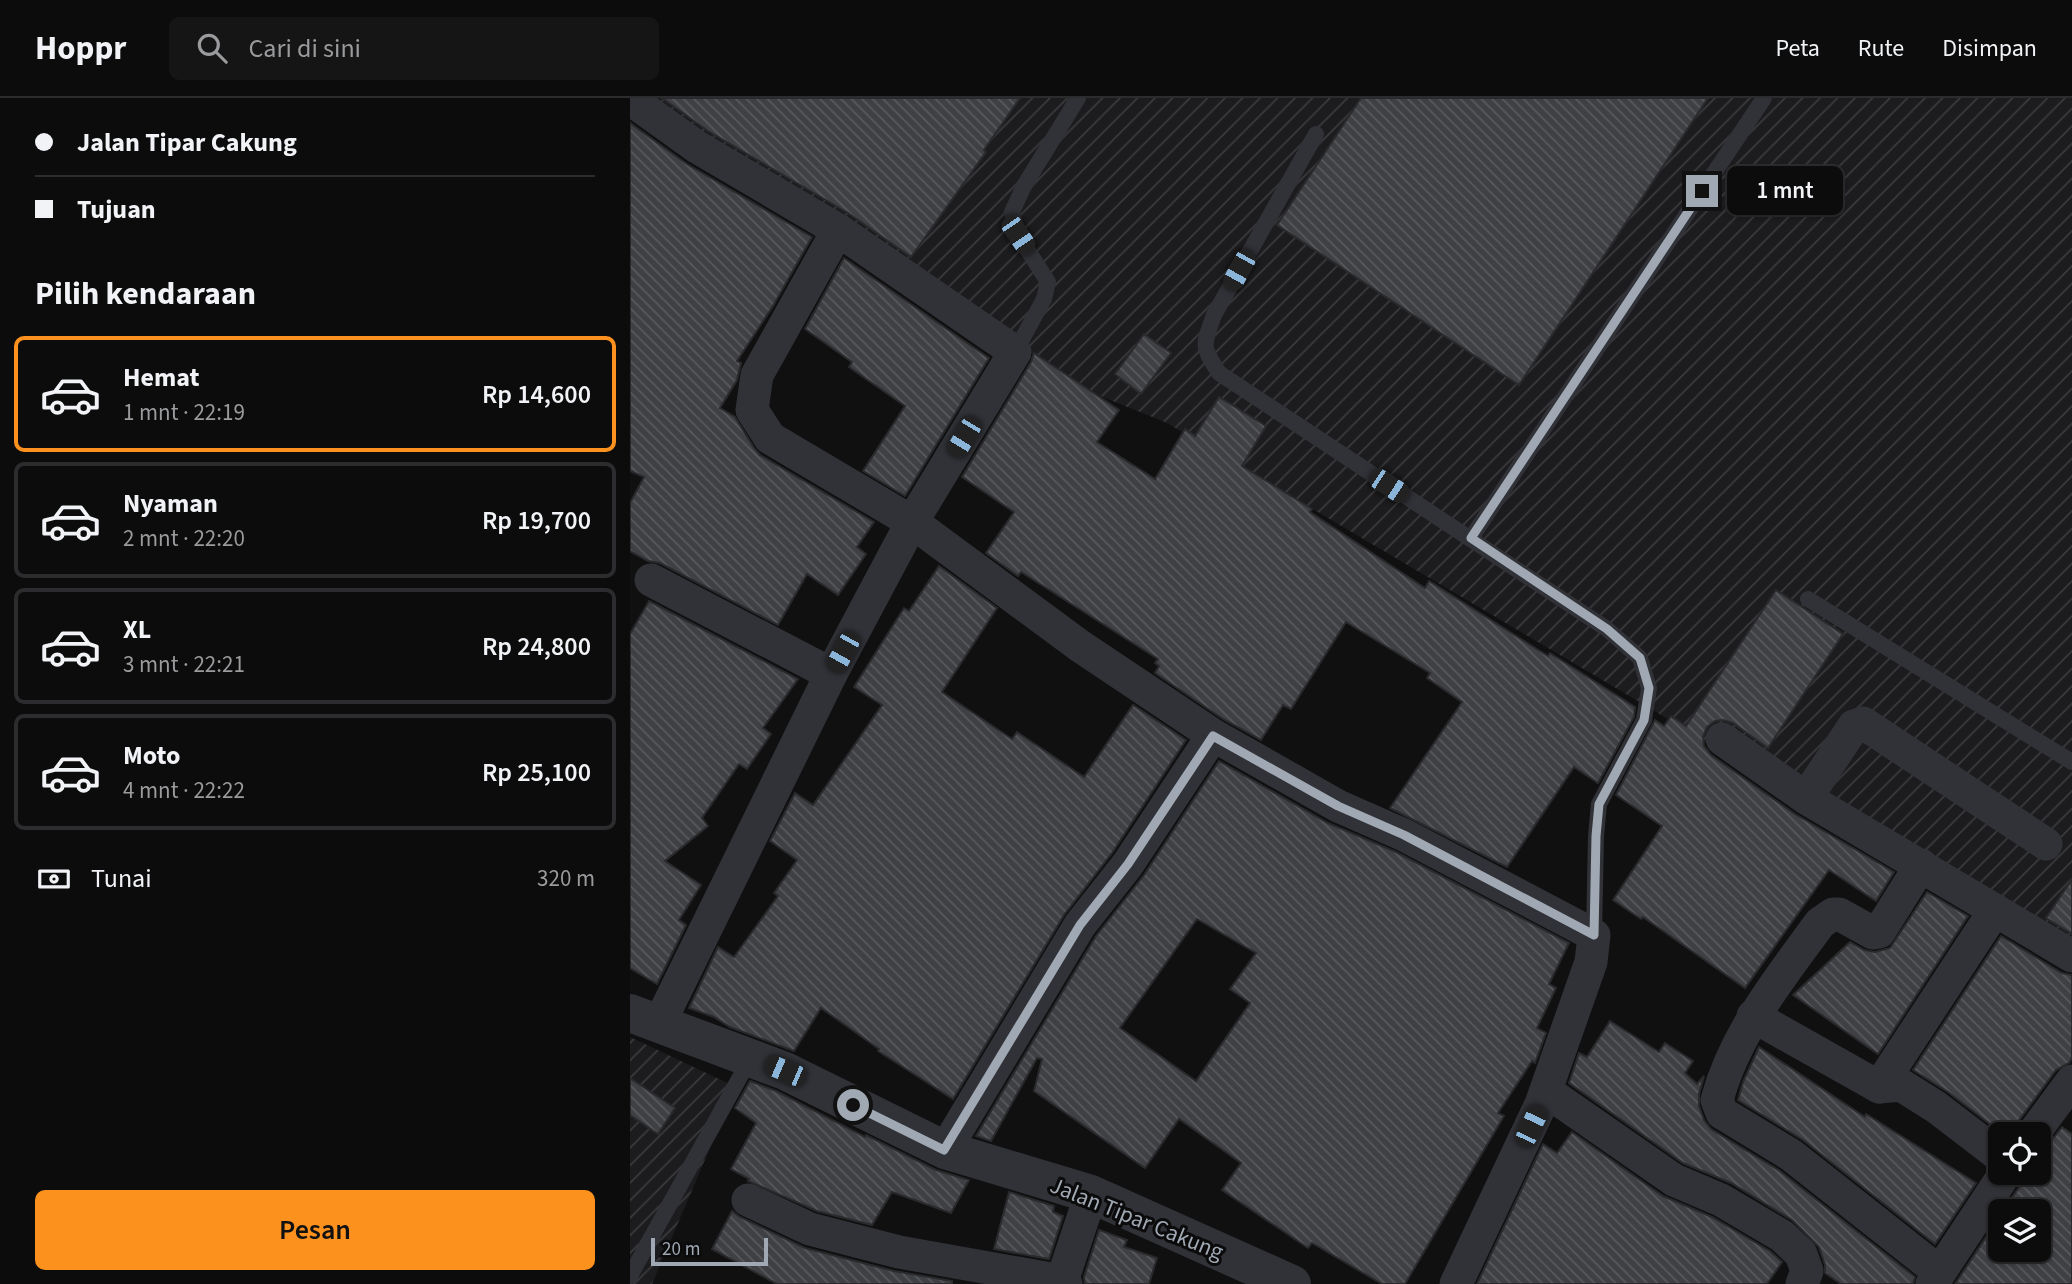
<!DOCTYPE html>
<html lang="id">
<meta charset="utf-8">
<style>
body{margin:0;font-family:"Source Sans 3",sans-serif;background:#151516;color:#f1f3f6;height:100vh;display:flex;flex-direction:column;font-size:26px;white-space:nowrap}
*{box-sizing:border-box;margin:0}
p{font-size:23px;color:#9a9b9d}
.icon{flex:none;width:38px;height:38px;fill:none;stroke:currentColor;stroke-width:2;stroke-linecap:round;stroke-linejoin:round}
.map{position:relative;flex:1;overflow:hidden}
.details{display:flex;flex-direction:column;background:#0c0c0d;width:630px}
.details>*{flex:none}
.guide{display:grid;align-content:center;height:154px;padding:0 35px;background:#0c0c0d}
.controls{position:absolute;left:1358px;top:1024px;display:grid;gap:14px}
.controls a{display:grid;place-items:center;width:63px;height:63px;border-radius:10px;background:#0c0c0d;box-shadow:0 2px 5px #0004,0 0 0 2px #2c2c2e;font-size:35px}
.scale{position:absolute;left:21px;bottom:18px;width:117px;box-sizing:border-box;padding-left:7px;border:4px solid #a0a9b3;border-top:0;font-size:19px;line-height:24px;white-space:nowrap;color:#a0a9b3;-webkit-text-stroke:5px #0b0b0c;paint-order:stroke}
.end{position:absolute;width:32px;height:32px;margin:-16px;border:9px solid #a0a9b3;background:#111;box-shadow:0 0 0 4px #111}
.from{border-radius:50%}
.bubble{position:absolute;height:49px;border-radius:10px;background:#0c0c0d;box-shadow:0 2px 5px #0004,0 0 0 2px #2c2c2e;font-size:23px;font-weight:600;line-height:49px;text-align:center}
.car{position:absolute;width:21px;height:42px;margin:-21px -10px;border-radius:9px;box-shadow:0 0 5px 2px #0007;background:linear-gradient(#222 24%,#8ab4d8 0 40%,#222 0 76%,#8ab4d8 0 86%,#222 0)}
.guide b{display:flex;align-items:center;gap:24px;height:66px;font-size:26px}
.guide b+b{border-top:2px solid #2c2c2e}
.guide i{width:18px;height:18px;background:#f1f3f6}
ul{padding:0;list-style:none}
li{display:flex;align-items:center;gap:21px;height:116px;margin:0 14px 10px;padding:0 21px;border:4px solid #2c2c2e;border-radius:10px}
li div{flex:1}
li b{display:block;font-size:26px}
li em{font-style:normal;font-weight:600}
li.selected{border-color:#fc911e}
li>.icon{width:63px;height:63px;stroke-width:1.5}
h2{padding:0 35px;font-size:32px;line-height:84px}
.pay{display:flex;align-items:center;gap:18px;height:77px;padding:0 35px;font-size:26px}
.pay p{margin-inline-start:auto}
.action{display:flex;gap:14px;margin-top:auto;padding:14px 35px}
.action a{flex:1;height:80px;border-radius:10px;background:#fc911e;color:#111;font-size:28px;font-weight:600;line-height:80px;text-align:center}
header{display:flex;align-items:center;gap:42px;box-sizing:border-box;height:98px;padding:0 35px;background:#0c0c0d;border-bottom:2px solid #2c2c2e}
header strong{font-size:33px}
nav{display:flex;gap:38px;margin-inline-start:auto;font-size:24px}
.search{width:490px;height:63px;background:#151516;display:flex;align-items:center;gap:18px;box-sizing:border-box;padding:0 24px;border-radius:10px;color:#9a9b9d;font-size:26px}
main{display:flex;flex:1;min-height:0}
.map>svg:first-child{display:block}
.industrial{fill:url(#industrial-furrows)}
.building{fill:url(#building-back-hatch);stroke:#2a2a2d;stroke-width:2;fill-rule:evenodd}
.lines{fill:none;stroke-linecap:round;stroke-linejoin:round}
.service{stroke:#313237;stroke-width:16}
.minor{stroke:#313237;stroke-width:33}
.tertiary{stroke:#313237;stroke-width:38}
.route{stroke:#a0a9b3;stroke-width:9}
.labels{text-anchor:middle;stroke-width:6;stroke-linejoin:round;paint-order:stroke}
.street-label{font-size:23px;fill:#a0a9b3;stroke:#0b0b0c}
</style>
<header>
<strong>Hoppr</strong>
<div class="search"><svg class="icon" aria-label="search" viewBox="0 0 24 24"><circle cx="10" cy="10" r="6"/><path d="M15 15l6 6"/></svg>Cari di sini</div>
<nav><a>Peta</a><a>Rute</a><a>Disimpan</a></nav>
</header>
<main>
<section class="details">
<div class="guide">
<b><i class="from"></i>Jalan Tipar Cakung</b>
<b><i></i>Tujuan</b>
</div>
<h2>Pilih kendaraan</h2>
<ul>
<li class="selected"><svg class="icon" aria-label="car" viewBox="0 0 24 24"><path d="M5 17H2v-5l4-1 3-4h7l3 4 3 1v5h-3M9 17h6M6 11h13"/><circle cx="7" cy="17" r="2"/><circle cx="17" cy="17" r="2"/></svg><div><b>Hemat</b><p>1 mnt · 22:19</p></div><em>Rp 14,600</em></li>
<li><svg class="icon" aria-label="car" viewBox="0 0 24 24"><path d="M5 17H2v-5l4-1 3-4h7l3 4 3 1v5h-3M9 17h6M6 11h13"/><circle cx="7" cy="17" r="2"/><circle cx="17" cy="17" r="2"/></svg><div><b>Nyaman</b><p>2 mnt · 22:20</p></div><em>Rp 19,700</em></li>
<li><svg class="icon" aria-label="car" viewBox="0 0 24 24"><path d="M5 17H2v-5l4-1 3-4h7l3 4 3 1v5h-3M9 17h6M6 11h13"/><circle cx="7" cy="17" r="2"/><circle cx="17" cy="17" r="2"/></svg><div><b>XL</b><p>3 mnt · 22:21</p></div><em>Rp 24,800</em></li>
<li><svg class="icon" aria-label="car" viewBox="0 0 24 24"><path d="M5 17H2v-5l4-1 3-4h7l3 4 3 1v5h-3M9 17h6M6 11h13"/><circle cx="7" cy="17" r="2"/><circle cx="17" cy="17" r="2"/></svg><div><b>Moto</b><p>4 mnt · 22:22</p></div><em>Rp 25,100</em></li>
</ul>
<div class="pay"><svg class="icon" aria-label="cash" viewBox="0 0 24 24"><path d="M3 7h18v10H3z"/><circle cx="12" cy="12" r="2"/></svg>Tunai<p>320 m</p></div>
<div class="action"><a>Pesan</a></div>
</section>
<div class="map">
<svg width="1442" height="1186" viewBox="0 0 1442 1186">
<defs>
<pattern id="industrial-furrows" width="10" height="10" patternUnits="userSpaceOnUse" patternTransform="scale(1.75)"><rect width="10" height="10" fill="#1c1c1e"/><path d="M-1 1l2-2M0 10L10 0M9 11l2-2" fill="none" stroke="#3a3a3c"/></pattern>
<pattern id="building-back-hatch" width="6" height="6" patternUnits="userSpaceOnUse" patternTransform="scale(1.75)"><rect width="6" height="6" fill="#3e4044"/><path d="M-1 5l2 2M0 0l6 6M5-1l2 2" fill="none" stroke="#57595d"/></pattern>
</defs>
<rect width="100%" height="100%" fill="#101011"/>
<g class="industrial">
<path d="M11,0H1442V870L1023,612L537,325L458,293Z"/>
<path d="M0,939L106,989L22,1186H0Z"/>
</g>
<g class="building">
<path d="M32,0H390L354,52L356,54L281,159L218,115L78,33Z"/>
<path d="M731,0H1078L889,287L647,127Z"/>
<path d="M0,25L57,66L182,139L143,208L107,263L111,265L107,282L90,310L105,319L124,350L130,357L244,424L227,449L236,456L208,497L177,476L148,527L30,465L18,463L0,453V405L14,379L0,373Z"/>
<path d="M214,160L359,260L275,398L233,373L275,308L219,269L222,264L175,231Z"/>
<path d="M514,236L541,255L511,296L485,276Z"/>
<path d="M404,255L489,312L467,344L525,381L555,331L565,338L589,299L636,328L612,368L682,411L680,414L795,490L799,483L918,558L920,555L1005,609L1004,619L968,685L944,669L877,769L760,710L832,604L797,580L800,575L716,524L661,611L653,607L631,642L593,621L525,575L529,568L525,565L528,561L391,474L388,478L356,455L384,414L332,379L401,264Z"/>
<path d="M309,468L367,510L312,594L382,641L387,634L454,679L503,607L556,642L482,755L434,817L323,1001L248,953L249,951L191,910L164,953L100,929L84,919L59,910L88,849L104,859L148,798L144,795L167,762L140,743L165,695L183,707L252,607L224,589L274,510L279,513Z"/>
<path d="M1146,492L1213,536L1138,650L1103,625L1093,622L1085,623L1077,629L1073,639L1074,648L1081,657L1165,716L1264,774L1246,803L1199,772L1115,890L1013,819L1011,821L983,802L1032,728L986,697L1025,622L1034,628L1041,618L1056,628Z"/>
<path d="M19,503L168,581L133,630L141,636L117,671L109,666L72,720L78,728L35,763L71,787L49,822L56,827L27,886L0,870V536Z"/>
<path d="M589,663L698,725L766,754L939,845L919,886L926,890L907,930L916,935L905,965L902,963L868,1015L874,1018L775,1186H752L682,1145L678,1150L592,1092L611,1065L549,1021L515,1070L404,993L412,961L407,960L361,1043L346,1038L466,838L514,777ZM567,821L626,855L600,891L620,905L566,983L490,930Z"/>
<path d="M1442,781V836L1416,820Z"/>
<path d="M1297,794L1338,818L1248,956L1163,897L1220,844L1234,852L1245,854L1260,850Z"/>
<path d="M1371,838L1432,875L1442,877V960L1439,965L1426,972L1387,1025L1384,1036H1373L1318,994L1283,972Z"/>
<path d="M980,923L1029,954L1035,945L1063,963L1055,975L1067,986L1074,978L1069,996V1008L1074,1022L1081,1031L1150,1073L1285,1179L1283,1186H1211L1195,1175V1167L1189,1149L1162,1122L1101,1085L1053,1065L939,985L949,955L957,959Z"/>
<path d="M1129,949L1235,1019L1236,1016L1346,1085L1305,1146L1173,1042L1108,1002L1113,984Z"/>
<path d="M0,980L45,1010L28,1036L0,1017Z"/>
<path d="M120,983L146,993L235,1039L236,1037L306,1072L339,1082L321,1115L262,1094L242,1127L187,1113L118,1083L119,1081L101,1071L126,1025L105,1010Z"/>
<path d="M1432,1029L1442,1036V1186H1325L1370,1118V1152H1409V1113H1373L1392,1085L1395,1074H1409V1054L1418,1047Z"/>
<path d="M942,1034L1033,1098L1082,1119L1140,1153L1152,1164L1137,1186H847L913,1046L927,1055Z"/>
<path d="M379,1094L424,1108L423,1114L433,1118L419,1161L364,1151Z"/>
<path d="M102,1113L110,1119L175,1150L264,1173L322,1183V1186H147L82,1151Z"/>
<path d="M469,1132L497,1142L494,1149L527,1160L519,1186H455L454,1179Z"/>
</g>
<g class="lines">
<g class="service">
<path d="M686,36L584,217C573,248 571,247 589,275L977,531L1010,560L1019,590L1014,622L969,706L966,738L964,837"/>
<path d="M385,254L414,201L418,184L388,137L382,114L394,88L448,0"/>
<path d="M841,440L1134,0"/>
<path d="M1178,501L1442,664"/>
<path d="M0,1178L121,959"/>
</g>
<g class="minor">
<path d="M0,1L67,49L208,132L385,254L282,424L201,576L29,926"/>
<path d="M208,132L127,277L122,312L140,340L282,424L450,548L583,637L708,708L774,737L964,837L961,864L911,1006L826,1186"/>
<path d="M21,482L201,576"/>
<path d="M1092,641L1176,700L1442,858"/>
<path d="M1176,700L1224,628L1233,625L1416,746"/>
<path d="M1291,767L1249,834L1243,835L1209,816H1203L1190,825C1150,880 1105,935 1087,1002L1092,1015L1161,1057L1308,1173"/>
<path d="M1123,918L1249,989L1271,987L1306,1009L1370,1058"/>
<path d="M1249,989L1365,812"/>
<path d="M916,993L1044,1082L1091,1102L1152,1138L1171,1156L1177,1173L1172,1186"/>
<path d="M1403,1036L1442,983"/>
<path d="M315,1052L450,827L498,766L583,637"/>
<path d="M118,1102L180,1131L269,1154L432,1183L436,1186"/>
<path d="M431,1186L461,1096"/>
<path d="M1302,1186L1376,1074"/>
</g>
<path class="tertiary" d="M0,915L155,973L315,1052L461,1096L662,1186"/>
</g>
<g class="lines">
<path class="route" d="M223,1007L314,1052L450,827L498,766L583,638L708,708L774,737L964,837L966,738L969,706L1014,622L1019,590L1010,560L977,531L841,440L1072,93"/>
</g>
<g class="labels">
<g class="street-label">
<text transform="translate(507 1120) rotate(22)" y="8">Jalan Tipar Cakung</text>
</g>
</g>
</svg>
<div class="controls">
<a><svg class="icon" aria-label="locate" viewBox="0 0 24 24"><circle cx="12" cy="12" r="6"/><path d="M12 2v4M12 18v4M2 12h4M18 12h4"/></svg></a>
<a><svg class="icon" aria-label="layers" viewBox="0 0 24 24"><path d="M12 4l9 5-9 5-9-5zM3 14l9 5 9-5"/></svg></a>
</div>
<div class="scale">20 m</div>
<i class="end from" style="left:223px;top:1007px"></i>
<i class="end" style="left:1072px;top:93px"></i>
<div class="bubble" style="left:1097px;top:68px;width:116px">1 mnt</div>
<i class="car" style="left:388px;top:137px;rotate:146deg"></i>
<i class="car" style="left:609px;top:172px;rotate:209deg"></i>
<i class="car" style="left:334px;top:339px;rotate:211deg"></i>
<i class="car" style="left:759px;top:388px;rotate:123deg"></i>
<i class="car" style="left:213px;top:554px;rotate:209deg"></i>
<i class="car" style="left:155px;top:973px;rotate:293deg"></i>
<i class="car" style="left:901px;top:1028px;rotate:25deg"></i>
</div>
</main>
